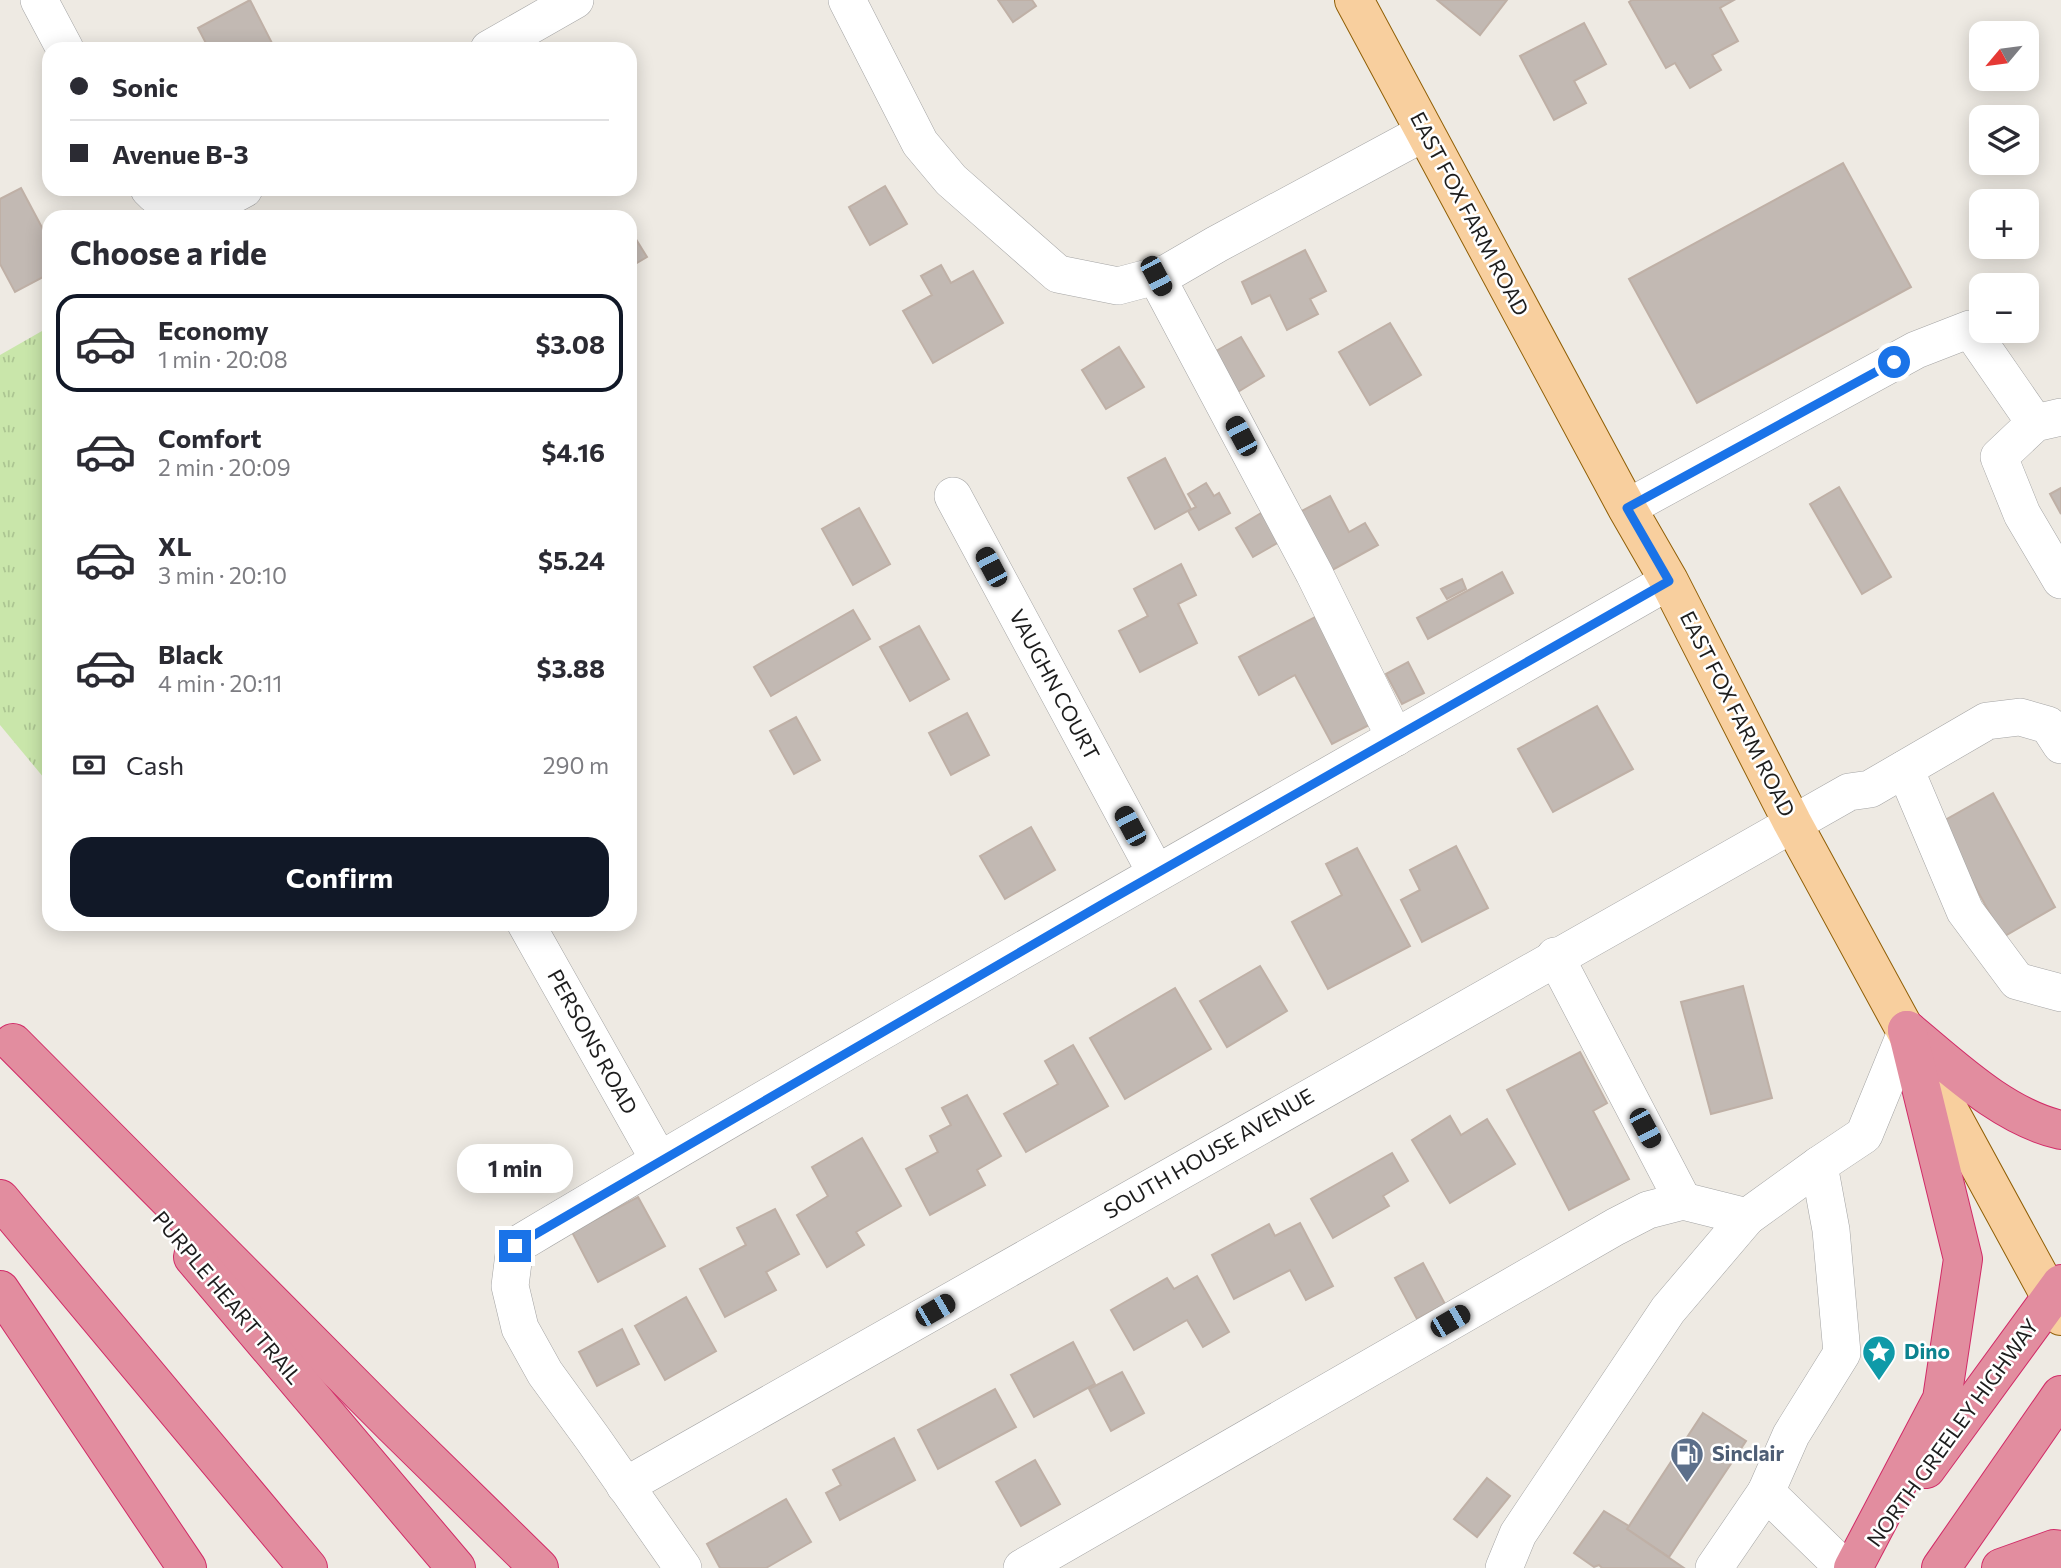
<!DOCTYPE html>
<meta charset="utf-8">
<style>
body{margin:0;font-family:Commissioner,sans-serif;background:#f7f7f7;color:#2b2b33;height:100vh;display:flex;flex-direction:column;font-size:26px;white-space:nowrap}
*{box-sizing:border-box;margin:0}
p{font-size:23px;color:#7c7c81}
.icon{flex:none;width:38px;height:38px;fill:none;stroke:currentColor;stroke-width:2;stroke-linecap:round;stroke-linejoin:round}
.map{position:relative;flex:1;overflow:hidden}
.sheet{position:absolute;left:42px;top:210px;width:595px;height:721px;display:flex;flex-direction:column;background:#fff;border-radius:21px;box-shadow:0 4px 18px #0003}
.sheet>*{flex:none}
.top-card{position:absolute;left:42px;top:42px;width:595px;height:154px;border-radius:21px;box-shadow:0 4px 18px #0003;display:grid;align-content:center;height:154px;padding:0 28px;background:#fff}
.needle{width:46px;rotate:241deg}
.buttons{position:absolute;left:1969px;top:21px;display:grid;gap:14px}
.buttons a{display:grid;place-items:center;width:70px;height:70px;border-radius:14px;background:#fff;box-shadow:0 4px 18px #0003;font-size:35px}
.end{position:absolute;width:32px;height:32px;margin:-16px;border:9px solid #1a73e8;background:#fff;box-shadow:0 0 0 4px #fff}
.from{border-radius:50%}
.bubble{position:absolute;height:49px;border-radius:21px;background:#fff;box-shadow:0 4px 18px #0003;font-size:23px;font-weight:700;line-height:49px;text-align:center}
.car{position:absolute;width:21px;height:42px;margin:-21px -10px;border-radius:9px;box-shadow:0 0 5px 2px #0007;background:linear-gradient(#222 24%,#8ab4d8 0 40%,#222 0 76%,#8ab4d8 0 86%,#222 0)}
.top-card b{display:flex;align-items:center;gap:24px;height:66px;font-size:26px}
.top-card b+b{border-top:2px solid #e1e1e2}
.top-card i{width:18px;height:18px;background:#2b2b33}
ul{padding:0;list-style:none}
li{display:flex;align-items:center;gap:21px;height:98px;margin:0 14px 10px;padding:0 14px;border:4px solid transparent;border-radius:21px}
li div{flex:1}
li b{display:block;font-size:26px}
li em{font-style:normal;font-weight:700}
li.selected{border-color:#111827}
li>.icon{width:63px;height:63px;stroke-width:1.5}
h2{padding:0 28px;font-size:32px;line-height:84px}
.pay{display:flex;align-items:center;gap:18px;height:77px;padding:0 28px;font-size:26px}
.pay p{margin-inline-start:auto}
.cta{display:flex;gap:14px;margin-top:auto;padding:14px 28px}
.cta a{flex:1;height:80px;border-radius:21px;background:#111827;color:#fff;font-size:28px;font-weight:700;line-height:80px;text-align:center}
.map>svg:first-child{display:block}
.grass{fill:url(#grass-tufts)}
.building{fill:#c2b9b3;stroke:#bfb0a6;stroke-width:2}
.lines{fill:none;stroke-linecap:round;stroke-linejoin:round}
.minor-casing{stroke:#a4a4a4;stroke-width:38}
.major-casing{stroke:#905f06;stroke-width:40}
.highway-casing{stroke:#d12b67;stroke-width:40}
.minor{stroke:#fff;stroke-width:37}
.major{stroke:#f8cf9e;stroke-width:38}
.highway{stroke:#e28d9f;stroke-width:38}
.route{stroke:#1a73e8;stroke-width:9}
.labels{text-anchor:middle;stroke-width:5;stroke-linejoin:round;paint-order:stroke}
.street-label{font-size:21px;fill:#1d1d1d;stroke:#fff}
.culture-label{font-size:21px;font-weight:bold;fill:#0d838f;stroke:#fff;text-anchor:start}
.service-label{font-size:21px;font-weight:bold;fill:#4e5e75;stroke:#fff;text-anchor:start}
</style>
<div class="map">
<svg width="2061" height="1568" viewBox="0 0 2061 1568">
<defs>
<pattern id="grass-tufts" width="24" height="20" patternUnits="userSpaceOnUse" patternTransform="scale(1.75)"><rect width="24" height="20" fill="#c9e6aa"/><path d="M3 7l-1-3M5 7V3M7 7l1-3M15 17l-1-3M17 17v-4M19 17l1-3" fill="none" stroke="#acc592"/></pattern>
</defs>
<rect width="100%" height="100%" fill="#eeeae3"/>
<path class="grass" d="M49,327V784L0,725V355Z"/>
<g class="building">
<path d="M250,0L274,47L270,49H209L198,28Z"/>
<path d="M998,0H1032L1036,6L1013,22Z"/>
<path d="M1437,0H1507L1480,35Z"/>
<path d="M1632,0H1734L1720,8L1738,41L1712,55L1721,70L1690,88L1675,63L1666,68L1629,2Z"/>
<path d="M1584,23L1606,64L1574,81L1586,103L1554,120L1520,56Z"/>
<path d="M1843,163L1911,287L1697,403L1629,279Z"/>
<path d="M885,186L907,224L870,245L849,207Z"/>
<path d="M21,188L46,235L49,233V274L15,292L0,264V199Z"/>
<path d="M634,236L647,257L630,267V238Z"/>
<path d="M1305,250L1326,291L1310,299L1318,314L1287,330L1270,295L1252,304L1242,282Z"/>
<path d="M941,265L951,283L973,271L1003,323L933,363L903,311L932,295L921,276Z"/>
<path d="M1390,323L1421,375L1370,405L1339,352Z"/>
<path d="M1241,337L1264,376L1231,396L1207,356Z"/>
<path d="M1119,347L1144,387L1106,409L1082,370Z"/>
<path d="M1165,458L1191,509L1155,529L1128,478Z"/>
<path d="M1206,483L1214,496L1219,493L1230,513L1199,530L1188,511L1196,507L1188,494Z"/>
<path d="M1839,487L1891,577L1862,594L1810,504Z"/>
<path d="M2061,488V514L2050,494Z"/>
<path d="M1330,496L1349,532L1365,523L1378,545L1327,573L1296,514Z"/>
<path d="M859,508L890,564L853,585L822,529Z"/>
<path d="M1263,512L1279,542L1253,557L1236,528Z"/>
<path d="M1181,564L1196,595L1178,604L1197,643L1140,672L1119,631L1148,616L1134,589Z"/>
<path d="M1502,572L1513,593L1428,639L1417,618Z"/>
<path d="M1462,579L1466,589L1447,599L1441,589Z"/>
<path d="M853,610L870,639L771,696L754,667Z"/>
<path d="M1317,616L1373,723L1332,744L1295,675L1259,695L1239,657Z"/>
<path d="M919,626L949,679L910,701L880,647Z"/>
<path d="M1408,662L1424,693L1402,704L1386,674Z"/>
<path d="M1597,706L1633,769L1553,812L1518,749Z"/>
<path d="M967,713L989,755L951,775L929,733Z"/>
<path d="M796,717L820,760L794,774L770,731Z"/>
<path d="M1993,793L2055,907L2003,937L1940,823Z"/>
<path d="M1031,827L1055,870L1005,899L980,856Z"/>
<path d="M1456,846L1488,908L1422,942L1401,900L1420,890L1410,870Z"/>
<path d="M1357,848L1410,946L1328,989L1292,922L1342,895L1326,864Z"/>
<path d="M1260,966L1287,1011L1227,1047L1200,1001Z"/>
<path d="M1743,986L1772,1098L1711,1114L1681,1002Z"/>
<path d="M1175,988L1211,1049L1125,1099L1090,1038Z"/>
<path d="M1073,1045L1108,1106L1026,1152L1004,1114L1058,1084L1045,1061Z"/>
<path d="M1580,1052L1607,1103L1593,1111L1629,1179L1569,1210L1507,1090Z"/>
<path d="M967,1095L1001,1156L977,1170L985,1185L930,1215L906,1169L938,1152L930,1136L951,1125L942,1108Z"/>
<path d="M1450,1116L1461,1135L1487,1119L1515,1164L1450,1203L1412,1140Z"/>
<path d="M862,1138L901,1206L856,1232L864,1245L827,1267L797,1215L828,1196L812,1167Z"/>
<path d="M1392,1153L1408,1181L1383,1196L1389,1206L1333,1238L1311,1199Z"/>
<path d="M638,1197L665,1246L598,1282L572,1232Z"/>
<path d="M775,1209L799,1254L766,1272L776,1290L725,1317L700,1269L746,1245L737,1228Z"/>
<path d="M1300,1223L1333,1286L1306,1300L1290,1270L1234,1299L1212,1255L1269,1224L1275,1236Z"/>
<path d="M1423,1263L1445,1304L1417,1319L1395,1278Z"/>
<path d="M1197,1276L1229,1332L1203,1347L1187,1320L1134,1350L1111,1310L1167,1278L1174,1289Z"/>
<path d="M686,1297L716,1351L665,1380L635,1326Z"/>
<path d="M622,1329L639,1364L597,1386L579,1352Z"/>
<path d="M1073,1342L1095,1384L1034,1417L1011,1375Z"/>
<path d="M1122,1372L1144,1413L1111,1431L1089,1389Z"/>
<path d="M995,1389L1016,1427L938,1469L918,1430Z"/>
<path d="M1703,1413L1746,1441L1669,1557L1627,1529Z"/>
<path d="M894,1438L915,1480L840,1520L826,1493L841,1485L833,1470Z"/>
<path d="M1035,1460L1060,1504L1021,1526L996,1482Z"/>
<path d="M1487,1478L1510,1496L1477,1537L1454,1519Z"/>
<path d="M786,1499L811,1542L766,1568H720L707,1544Z"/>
<path d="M1604,1511L1629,1526L1627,1529L1684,1568H1602L1599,1565L1594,1567L1574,1553Z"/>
</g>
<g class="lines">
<g class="minor-casing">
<g id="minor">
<path d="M39,0L65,49"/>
<path d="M847,0L920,143L951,180L1058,274L1118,286L1167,273L1217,244L1425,132"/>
<path d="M489,49L575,0"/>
<path d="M149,189C178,220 212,207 244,189"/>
<path d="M1156,276L1314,573L1395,738"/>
<path d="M2061,417L2035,423L1999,457L2022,514L2061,580"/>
<path d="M953,496L1156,873"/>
<path d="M1627,508L1916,350L1970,329L2035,423"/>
<path d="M1905,769L1965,911L2017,981L2061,993"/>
<path d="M526,924L659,1160"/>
<path d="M1555,956L1683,1201"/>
<path d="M625,1486L1849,792L1870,789L1987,721L2020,717L2048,725L2061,745"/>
<path d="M683,1568L593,1439L545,1373L520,1328L510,1286L515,1246C896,1019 1284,802 1669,581"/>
<path d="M1022,1568L1615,1227L1648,1210L1683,1201L1747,1217"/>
<path d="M1504,1568L1518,1534L1668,1310L1747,1217L1819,1165"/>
<path d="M1714,1568L1766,1492"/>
<path d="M1844,1568L1766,1492L1791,1435L1842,1353L1831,1230L1819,1165L1864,1135L1907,1030"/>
</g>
</g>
<g class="major-casing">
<path id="major" d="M1354,0L1627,508L1669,581L1792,822L2061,1316"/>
</g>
<g class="highway-casing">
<g id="highway">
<path d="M1907,1030C1952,1067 2003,1117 2061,1130"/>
<path d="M13,1043L393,1425L539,1568"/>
<path d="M0,1199L308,1568"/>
<path d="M193,1257L456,1568"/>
<path d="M0,1290L187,1568"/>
<path d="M1926,1469L2061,1284"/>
<path d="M1853,1568L1942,1399L1963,1259L1907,1030"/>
<path d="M1941,1568L2061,1395"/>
<path d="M2001,1568L2054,1549L2061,1550"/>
</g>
</g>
<use href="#minor" class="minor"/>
<use href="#major" class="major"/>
<use href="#highway" class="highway"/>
</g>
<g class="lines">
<path class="route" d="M515,1246L1108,901L1669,581L1627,508L1894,362"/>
</g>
<defs>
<g id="sight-pin" transform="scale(1.75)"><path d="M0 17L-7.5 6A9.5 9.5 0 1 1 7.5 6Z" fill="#0f9aa8" stroke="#fff"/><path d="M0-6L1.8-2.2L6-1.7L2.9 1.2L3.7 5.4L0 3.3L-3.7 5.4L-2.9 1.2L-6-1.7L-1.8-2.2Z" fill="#fff"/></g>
<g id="fuel-pin" transform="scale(1.75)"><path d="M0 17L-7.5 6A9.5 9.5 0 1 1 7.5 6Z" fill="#5c6f8a" stroke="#fff"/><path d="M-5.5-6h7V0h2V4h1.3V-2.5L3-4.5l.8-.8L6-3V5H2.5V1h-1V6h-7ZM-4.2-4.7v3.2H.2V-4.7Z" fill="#fff"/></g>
</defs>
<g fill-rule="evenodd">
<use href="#sight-pin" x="1879" y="1352"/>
<use href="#fuel-pin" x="1687" y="1454"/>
</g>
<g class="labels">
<g class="street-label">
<text transform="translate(1469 214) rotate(62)" y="7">EAST FOX FARM ROAD</text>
<text transform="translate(1054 685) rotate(62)" y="7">VAUGHN COURT</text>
<text transform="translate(1737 714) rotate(63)" y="7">EAST FOX FARM ROAD</text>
<text transform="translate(592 1042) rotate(61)" y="7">PERSONS ROAD</text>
<text transform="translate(1209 1154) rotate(-30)" y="7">SOUTH HOUSE AVENUE</text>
<text transform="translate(227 1298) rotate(50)" y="7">PURPLE HEART TRAIL</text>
<text transform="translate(1953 1433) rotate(-54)" y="7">NORTH GREELEY HIGHWAY</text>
</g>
<g class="culture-label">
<text x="1904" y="1359">Dino</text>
</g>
<g class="service-label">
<text x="1712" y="1461">Sinclair</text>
</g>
</g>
</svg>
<div class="buttons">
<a><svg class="needle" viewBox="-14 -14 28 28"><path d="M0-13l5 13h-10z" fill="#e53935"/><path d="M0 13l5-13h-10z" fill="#7c7c81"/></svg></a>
<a><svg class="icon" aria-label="layers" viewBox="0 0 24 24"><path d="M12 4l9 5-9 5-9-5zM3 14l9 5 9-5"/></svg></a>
<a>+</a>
<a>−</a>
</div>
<i class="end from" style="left:1894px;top:362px"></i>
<i class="end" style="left:515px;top:1246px"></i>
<div class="bubble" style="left:457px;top:1144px;width:116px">1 min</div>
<i class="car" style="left:1156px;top:276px;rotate:152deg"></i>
<i class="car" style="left:1241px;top:436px;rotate:332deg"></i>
<i class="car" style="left:991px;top:567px;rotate:332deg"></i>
<i class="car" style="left:1130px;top:826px;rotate:332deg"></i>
<i class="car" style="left:1645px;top:1128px;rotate:152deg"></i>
<i class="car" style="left:935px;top:1310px;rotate:60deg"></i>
<i class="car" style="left:1450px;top:1321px;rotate:60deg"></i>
<div class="top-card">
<b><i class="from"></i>Sonic</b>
<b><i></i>Avenue B-3</b>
</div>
<section class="sheet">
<h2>Choose a ride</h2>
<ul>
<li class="selected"><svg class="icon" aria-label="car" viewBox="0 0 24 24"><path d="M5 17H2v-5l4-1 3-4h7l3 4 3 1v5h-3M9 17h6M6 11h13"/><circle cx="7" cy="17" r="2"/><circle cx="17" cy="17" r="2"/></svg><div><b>Economy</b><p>1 min · 20:08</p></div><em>$3.08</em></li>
<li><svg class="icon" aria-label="car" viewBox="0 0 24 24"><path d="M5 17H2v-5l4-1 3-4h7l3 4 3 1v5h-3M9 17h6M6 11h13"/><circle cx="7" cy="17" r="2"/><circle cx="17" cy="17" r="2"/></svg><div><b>Comfort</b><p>2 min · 20:09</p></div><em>$4.16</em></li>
<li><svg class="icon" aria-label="car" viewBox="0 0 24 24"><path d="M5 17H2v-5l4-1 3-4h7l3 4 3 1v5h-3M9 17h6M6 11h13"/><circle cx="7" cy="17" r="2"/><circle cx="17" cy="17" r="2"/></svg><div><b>XL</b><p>3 min · 20:10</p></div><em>$5.24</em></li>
<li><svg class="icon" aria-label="car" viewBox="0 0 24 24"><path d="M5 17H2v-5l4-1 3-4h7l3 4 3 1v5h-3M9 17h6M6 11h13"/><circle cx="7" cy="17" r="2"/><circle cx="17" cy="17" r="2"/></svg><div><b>Black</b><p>4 min · 20:11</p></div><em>$3.88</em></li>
</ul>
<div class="pay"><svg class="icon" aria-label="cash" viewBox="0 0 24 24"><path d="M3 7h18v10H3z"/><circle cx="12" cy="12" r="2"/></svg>Cash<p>290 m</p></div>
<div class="cta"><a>Confirm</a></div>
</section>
</div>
